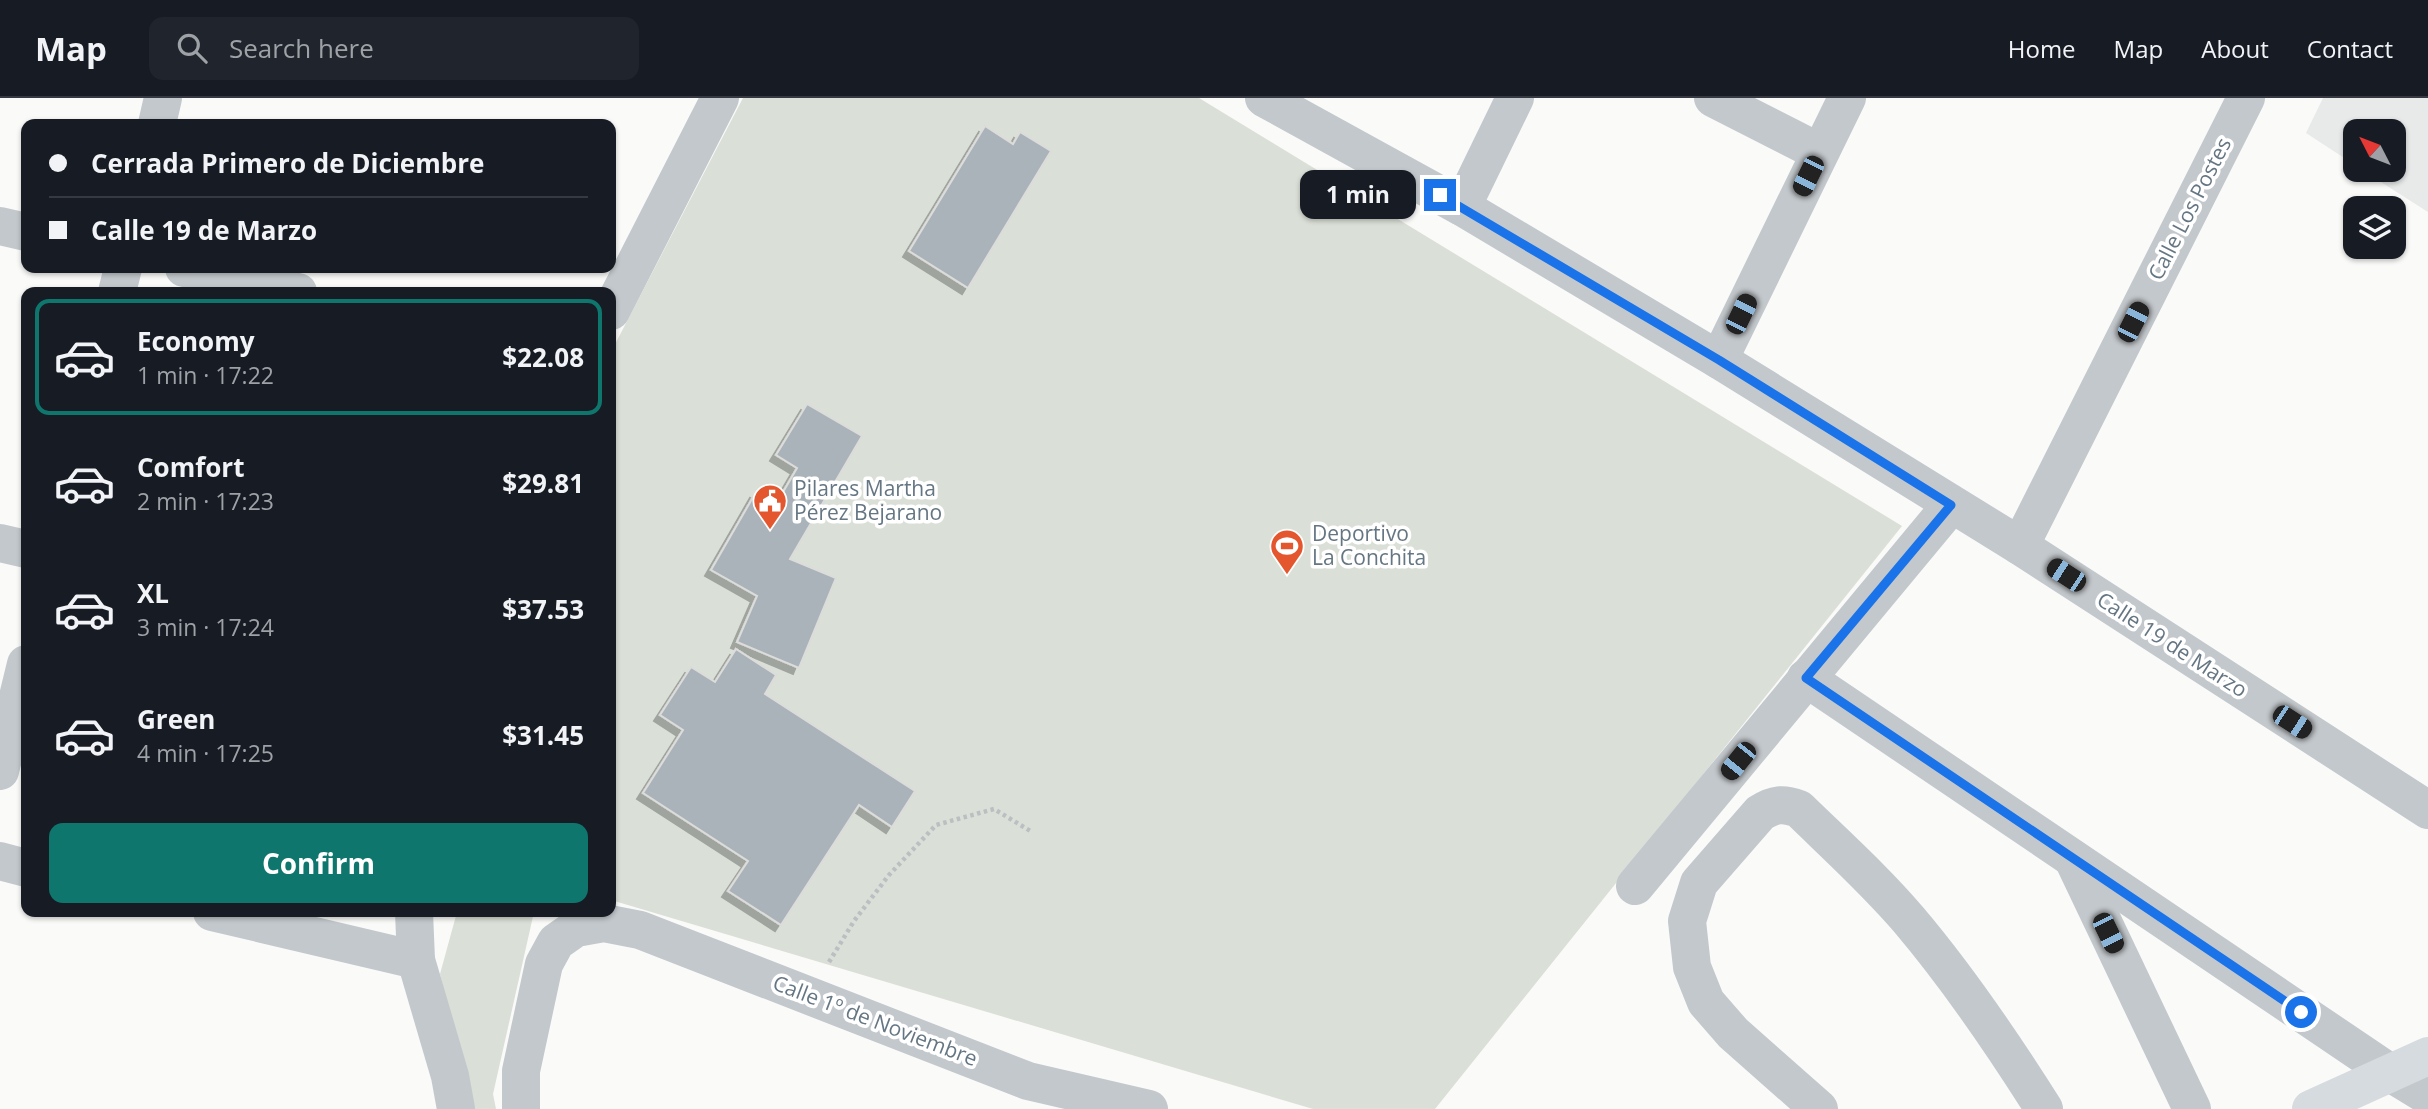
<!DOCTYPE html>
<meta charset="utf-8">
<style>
body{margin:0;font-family:"Open Sans",sans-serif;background:#20242c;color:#f1f3f6;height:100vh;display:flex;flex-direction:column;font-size:26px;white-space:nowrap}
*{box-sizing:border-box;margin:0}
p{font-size:23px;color:#9ea1a6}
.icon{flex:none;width:38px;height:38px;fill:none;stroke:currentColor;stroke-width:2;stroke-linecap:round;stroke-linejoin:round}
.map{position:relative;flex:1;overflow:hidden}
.panel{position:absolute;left:21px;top:189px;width:595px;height:630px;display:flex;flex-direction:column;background:#171b24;border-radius:14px;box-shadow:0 2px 5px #0004}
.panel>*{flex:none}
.banner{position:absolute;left:21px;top:21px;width:595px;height:154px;border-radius:14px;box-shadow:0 2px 5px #0004;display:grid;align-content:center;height:154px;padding:0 28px;background:#171b24}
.needle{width:46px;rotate:312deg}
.controls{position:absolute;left:2343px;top:21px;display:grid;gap:14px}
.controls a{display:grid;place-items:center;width:63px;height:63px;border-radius:14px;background:#171b24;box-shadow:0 2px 5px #0004;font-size:35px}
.end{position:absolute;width:32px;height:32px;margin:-16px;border:9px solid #1a73e8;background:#fff;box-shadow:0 0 0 4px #fff}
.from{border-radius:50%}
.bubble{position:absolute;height:49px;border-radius:14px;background:#171b24;box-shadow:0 2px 5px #0004;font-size:23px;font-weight:700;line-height:49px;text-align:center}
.car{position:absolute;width:21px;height:42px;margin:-21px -10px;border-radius:9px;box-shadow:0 0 5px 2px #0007;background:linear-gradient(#222 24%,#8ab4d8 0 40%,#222 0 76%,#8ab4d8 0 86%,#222 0)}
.banner b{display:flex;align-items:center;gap:24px;height:66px;font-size:26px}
.banner b+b{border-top:2px solid #363941}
.banner i{width:18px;height:18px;background:#f1f3f6}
ul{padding:12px 0 0;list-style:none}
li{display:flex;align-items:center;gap:21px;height:116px;margin:0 14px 10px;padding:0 14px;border:4px solid transparent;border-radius:14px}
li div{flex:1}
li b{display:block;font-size:26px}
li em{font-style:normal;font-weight:700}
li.selected{border-color:#0f766e}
li>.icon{width:63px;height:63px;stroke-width:1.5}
.action{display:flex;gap:14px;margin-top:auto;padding:14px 28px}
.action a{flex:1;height:80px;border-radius:14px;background:#0f766e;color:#fff;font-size:28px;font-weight:700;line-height:80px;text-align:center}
header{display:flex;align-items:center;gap:42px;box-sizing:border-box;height:98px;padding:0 35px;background:#171b24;border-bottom:2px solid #363941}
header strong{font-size:33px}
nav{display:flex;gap:38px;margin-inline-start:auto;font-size:24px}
.search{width:490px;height:63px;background:#20242c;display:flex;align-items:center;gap:18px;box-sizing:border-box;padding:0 24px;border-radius:14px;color:#9ea1a6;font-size:26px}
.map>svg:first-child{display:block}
.built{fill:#e8e9e9}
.green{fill:#dadfd7}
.building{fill:#aab3b9;stroke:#dcdcda;stroke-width:2;filter:url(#shadow)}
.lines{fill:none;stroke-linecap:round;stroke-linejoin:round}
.path{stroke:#bbbfc2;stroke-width:4.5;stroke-dasharray:3.5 3.5;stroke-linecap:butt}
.minor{stroke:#c3c8cc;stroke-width:38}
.major{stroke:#d6dbdf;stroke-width:38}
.route{stroke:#1a73e8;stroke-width:9}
.labels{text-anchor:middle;stroke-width:7;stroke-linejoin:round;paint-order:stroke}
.street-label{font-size:21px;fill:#657683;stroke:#fff}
.poi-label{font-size:21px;fill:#657683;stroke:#fff;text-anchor:start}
</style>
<header>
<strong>Map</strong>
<div class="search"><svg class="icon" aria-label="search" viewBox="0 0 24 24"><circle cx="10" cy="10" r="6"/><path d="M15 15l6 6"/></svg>Search here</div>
<nav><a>Home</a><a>Map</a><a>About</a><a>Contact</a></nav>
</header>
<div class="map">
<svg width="2428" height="1011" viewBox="0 0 2428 1011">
<defs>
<filter id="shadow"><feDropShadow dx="-6" dy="6" stdDeviation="0" flood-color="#0004"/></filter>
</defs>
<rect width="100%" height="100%" fill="#fafaf8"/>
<path class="built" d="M2323,0H2428V114L2362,72H2394V33H2356L2355,67L2306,35Z"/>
<g class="green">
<path d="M743,0H1199L1902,428L1435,1011H1313L611,802V254Z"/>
<path d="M457,814H534L493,996L496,1011H472L440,876Z"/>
</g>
<g class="building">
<path d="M985,28L1013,46L1020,34L1051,53L968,190L909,153Z"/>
<path d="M807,306L862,338L790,461L836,480L799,570L737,544L757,498L711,472L756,394L776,406L797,370L776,357Z"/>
<path d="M736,551L776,577L765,596L915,693L892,729L859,707L781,827L728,793L748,763L643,695L683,632L660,617L691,569L715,584Z"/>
</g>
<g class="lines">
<path class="path" d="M829,864L854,823L889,777L936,727L994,711L1032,734"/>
<g class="minor">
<path d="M1264,0L1462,109L1719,262L2020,448L2428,712"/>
<path d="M1713,0L1819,54"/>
<path d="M157,26L163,0"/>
<path d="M1462,109L1515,0"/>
<path d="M0,128L26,134"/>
<path d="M184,170L298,194"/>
<path d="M117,194L123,170"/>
<path d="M611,213L720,0"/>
<path d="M1719,262L1847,0"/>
<path d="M0,445L26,451"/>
<path d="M2020,448L2246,0"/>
<path d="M1806,580L2392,976L2428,998"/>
<path d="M0,673L26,566"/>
<path d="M2073,761L2192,1011"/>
<path d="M0,763L26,770"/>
<path d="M1635,788L1951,407"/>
<path d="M212,814L416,862"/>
<path d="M414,814L416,862L450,978L456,1011"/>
<path d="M521,1011V973L544,866L556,844L576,830L604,825L640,832L1028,983L1149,1011"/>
<path d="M1819,1011L1733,935L1706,904L1692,869L1687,823L1699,785L1760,715C1774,706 1783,705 1799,711C1836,747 1876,783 1909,822C1959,881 2003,946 2044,1011"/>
</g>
<path class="major" d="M2311,1011L2428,958"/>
</g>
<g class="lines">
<path class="route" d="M1440,97L1719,262L1951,407L1806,580L2301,914"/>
</g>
<defs>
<g id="civic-pin" transform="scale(1.75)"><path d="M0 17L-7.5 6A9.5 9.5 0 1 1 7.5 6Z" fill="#e4572e" stroke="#fff"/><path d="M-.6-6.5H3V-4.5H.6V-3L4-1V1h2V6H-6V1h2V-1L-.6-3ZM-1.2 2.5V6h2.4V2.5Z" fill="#fff"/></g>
<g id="stadium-pin" transform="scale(1.75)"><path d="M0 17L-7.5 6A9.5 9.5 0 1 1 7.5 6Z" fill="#e4572e" stroke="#fff"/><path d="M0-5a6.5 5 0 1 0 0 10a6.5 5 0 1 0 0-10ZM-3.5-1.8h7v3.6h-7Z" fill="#fff"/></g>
</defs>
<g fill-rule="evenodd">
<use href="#civic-pin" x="770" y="403"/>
<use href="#stadium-pin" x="1287" y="448"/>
</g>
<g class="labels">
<g class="street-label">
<text transform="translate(2190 111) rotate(-63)" y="7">Calle Los Postes</text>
<text transform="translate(2172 547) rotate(33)" y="7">Calle 19 de Marzo</text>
<text transform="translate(875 923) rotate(21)" y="7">Calle 1º de Noviembre</text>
</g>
<g class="poi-label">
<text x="794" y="398">Pilares Martha<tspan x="794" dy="24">Pérez Bejarano</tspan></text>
<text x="1312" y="443">Deportivo<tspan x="1312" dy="24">La Conchita</tspan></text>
</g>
</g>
</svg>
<div class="controls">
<a><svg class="needle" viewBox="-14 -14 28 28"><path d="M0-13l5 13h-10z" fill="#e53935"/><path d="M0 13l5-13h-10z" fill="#9ea1a6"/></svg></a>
<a><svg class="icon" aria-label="layers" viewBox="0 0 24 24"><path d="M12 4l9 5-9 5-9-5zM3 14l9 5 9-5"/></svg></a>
</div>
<i class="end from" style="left:2301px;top:914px"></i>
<i class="end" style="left:1440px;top:97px"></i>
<div class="bubble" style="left:1300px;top:72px;width:116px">1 min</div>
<i class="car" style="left:1808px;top:78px;rotate:206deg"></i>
<i class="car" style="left:1741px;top:216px;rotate:26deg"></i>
<i class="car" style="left:2133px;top:224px;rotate:27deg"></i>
<i class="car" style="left:2066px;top:477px;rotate:303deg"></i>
<i class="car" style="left:2292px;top:624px;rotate:123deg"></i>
<i class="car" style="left:1738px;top:663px;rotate:219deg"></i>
<i class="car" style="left:2108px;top:835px;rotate:154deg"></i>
<div class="banner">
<b><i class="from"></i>Cerrada Primero de Diciembre</b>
<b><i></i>Calle 19 de Marzo</b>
</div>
<section class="panel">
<ul>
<li class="selected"><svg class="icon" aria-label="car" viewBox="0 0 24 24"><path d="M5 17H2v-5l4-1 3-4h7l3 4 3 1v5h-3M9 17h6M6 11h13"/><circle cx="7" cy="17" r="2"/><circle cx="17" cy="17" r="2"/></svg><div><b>Economy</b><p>1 min · 17:22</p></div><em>$22.08</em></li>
<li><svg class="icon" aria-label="car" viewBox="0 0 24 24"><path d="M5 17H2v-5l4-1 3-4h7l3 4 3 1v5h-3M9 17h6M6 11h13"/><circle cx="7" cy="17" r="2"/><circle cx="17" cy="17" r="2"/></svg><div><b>Comfort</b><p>2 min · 17:23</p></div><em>$29.81</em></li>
<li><svg class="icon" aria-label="car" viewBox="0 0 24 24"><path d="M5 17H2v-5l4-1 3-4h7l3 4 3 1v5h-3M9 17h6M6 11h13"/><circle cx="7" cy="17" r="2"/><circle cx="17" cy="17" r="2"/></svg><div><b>XL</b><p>3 min · 17:24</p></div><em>$37.53</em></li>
<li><svg class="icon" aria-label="car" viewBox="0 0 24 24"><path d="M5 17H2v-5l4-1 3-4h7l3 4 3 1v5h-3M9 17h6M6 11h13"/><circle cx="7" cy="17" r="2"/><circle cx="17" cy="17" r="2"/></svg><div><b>Green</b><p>4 min · 17:25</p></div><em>$31.45</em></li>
</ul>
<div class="action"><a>Confirm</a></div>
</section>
</div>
